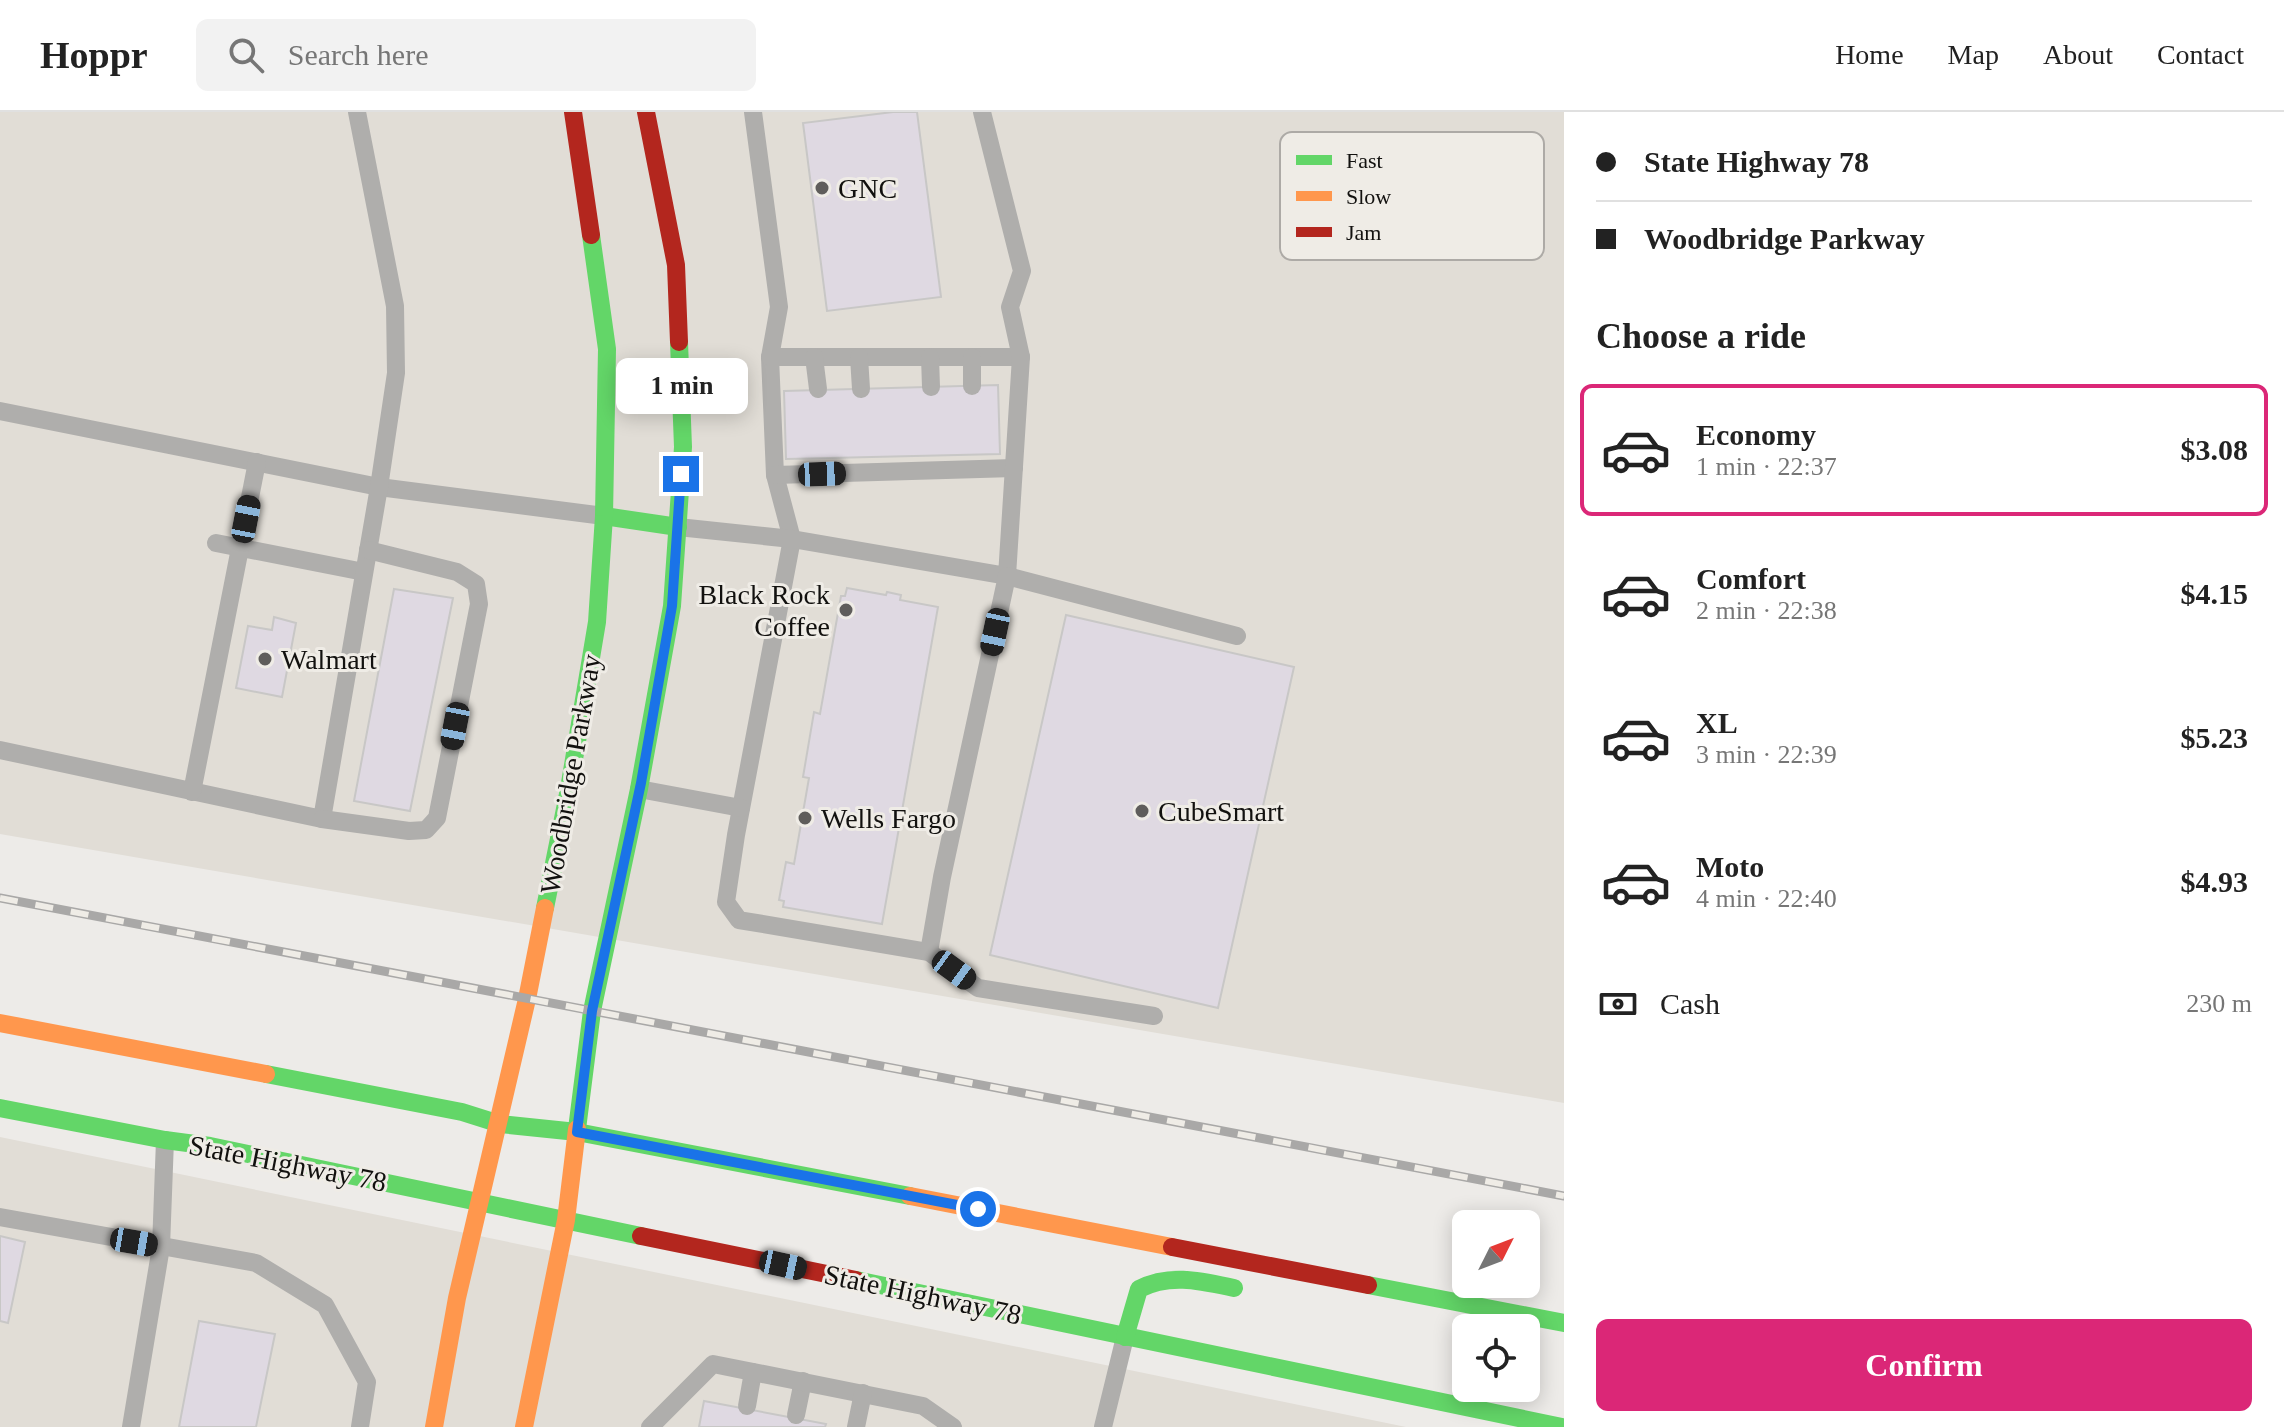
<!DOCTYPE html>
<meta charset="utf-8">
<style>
body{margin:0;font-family:"Times New Roman",serif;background:#f2f2f2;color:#222;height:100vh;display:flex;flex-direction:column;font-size:30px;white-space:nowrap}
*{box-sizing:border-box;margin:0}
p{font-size:26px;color:#767676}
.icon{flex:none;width:44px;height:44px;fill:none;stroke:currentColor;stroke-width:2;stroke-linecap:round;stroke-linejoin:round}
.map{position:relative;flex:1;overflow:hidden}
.sheet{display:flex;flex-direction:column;background:#fff;width:720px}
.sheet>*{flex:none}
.hud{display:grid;align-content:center;height:176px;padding:0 32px;background:#fff}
.needle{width:52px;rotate:48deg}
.buttons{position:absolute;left:1452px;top:1098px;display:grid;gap:16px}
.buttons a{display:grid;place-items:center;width:88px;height:88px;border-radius:12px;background:#fff;box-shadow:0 4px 20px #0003;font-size:40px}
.end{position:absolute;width:36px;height:36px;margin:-18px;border:10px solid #1a73e8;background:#fff;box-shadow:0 0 0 4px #fff}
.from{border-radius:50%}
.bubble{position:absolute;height:56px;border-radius:12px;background:#fff;box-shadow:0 4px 20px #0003;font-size:26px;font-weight:700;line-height:56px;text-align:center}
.car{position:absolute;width:24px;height:48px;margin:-24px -12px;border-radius:10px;box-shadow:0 0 6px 2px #0007;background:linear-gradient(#222 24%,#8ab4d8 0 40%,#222 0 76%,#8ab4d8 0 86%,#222 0)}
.hud b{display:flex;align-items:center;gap:28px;height:76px;font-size:30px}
.hud b+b{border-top:2px solid #e0e0e0}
.hud i{width:20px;height:20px;background:#222}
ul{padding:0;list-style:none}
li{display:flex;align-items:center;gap:24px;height:132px;margin:0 16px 12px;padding:0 16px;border:4px solid transparent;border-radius:12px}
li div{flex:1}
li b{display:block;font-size:30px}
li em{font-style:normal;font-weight:700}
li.on{border-color:#db2777}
li>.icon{width:72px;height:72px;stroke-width:1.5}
h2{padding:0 32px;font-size:36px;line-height:96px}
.pay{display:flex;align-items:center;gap:20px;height:88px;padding:0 32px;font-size:30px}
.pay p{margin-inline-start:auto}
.primary-button{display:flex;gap:16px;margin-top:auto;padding:16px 32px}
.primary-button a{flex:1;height:92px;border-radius:12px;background:#db2777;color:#fff;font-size:32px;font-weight:700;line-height:92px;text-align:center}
header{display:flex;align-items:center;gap:48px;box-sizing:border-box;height:112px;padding:0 40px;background:#fff;border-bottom:2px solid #e0e0e0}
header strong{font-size:38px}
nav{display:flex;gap:44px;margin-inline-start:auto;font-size:28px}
.search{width:560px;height:72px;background:#f2f2f2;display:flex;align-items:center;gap:20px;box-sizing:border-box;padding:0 28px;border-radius:12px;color:#767676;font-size:30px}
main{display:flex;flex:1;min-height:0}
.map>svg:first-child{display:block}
.built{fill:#e1ddd6}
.building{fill:#dfd9e2;stroke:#c8c7c6;stroke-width:2}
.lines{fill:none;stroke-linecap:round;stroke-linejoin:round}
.lane{stroke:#afaeac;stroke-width:18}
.fast{stroke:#63d668;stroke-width:18}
.slow{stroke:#ff974d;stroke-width:18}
.jam{stroke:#b3261e;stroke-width:18}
.rail-casing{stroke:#a9a8a7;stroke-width:9}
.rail{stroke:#efece6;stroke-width:6;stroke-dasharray:18;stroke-linecap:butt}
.route{stroke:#1a73e8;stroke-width:10}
.poi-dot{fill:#5f5d5b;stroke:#efece6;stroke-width:3}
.labels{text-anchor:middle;stroke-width:6;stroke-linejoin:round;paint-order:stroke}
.poi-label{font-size:28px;fill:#12110f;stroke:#efece6;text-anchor:start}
.street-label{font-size:28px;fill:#12110f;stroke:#efece6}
.key{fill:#efece6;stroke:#adaaa6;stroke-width:2}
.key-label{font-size:22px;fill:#12110f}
</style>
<header>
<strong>Hoppr</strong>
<div class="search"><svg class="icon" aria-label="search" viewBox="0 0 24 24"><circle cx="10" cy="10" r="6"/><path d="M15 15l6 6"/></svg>Search here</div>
<nav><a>Home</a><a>Map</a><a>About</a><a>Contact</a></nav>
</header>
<main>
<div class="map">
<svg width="1564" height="1315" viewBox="0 0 1564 1315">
<rect width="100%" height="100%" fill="#edebe8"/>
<g class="built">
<path d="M0,0H1564V991L0,722Z"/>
<path d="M0,1025L586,1146L1406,1315H0Z"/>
</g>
<g class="building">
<path d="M893,0H917L941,185L827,199L803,11Z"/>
<path d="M998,273L1000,342L786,347L784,279Z"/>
<path d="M847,476L886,483L887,480L901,483L900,488L938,495L882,812L783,795L784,789L779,788L786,750L794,752L809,666L803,665L814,600L820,602L841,484H845Z"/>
<path d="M394,477L453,486L410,699L354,689Z"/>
<path d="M1066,503L1294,555L1218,896L990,843Z"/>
<path d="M274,505L296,511L282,585L236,576L248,514L272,518Z"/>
<path d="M0,1124L25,1130L8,1211L0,1209Z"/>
<path d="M199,1209L275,1222L256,1315H179Z"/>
<path d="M704,1289L826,1312L825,1315H699Z"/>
</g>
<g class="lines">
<g class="lane">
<path d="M753,0L779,195L770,245L775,363L792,427L736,723L726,790L739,808L929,840L978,876L1154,904"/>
<path d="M770,245H1021"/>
<path d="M814,245L818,277"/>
<path d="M859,245L861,277"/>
<path d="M930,245L931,275"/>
<path d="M972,245V274"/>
<path d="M0,299L379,375L604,404"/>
<path d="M775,363L1014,356"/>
<path d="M678,415L792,427L1007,464L1021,245L1010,195L1022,159L982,0"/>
<path d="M216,431L364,460"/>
<path d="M0,638L322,707L379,375L396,261L395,194L357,0"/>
<path d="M639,677L741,696"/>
<path d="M192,680L257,350"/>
<path d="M322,707L409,719L426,718L437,706L479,492L476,472L457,460L368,438"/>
<path d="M929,840L942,765L1007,464L1237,524"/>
<path d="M0,1105L256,1151L325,1193L367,1270L360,1315"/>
<path d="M747,1294L753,1260"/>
<path d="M796,1303L803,1269"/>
<path d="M131,1315L161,1135L165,1028"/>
<path d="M650,1315L713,1252L923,1294L953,1315"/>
<path d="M856,1315L863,1281"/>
<path d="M1103,1315L1125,1225"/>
</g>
<g class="fast">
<path d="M604,404L678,415"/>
<path d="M545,796L569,677L597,510L604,404L607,237L591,123"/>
<path d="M266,962L462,1000L500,1012L577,1020L910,1084"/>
<path d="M0,996L165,1028L210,1034L641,1124"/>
<path d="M577,1017L592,899L639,677L672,494L683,335L679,230"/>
<path d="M856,1168L1562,1315"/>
<path d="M1368,1173L1564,1211"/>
<path d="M1125,1225L1139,1177C1170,1161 1201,1169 1234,1176"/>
</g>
<g class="slow">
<path d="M0,911L266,962"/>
<path d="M910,1084L1172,1135"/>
<path d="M434,1315L457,1186L527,887L545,796"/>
<path d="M524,1315L566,1108L577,1017"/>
</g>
<g class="jam">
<path d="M573,0L591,123"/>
<path d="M646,0L676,153L679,230"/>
<path d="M641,1124L856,1168"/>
<path d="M1172,1135L1368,1173"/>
</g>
<g class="rail-casing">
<path id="rail" d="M0,786L1564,1084"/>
</g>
<use href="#rail" class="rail"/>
</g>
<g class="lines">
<path class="route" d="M681,362L672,494L641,671L592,899L577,1020L978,1097"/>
</g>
<g class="poi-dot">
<circle cx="822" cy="76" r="8"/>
<circle cx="846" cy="498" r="8"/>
<circle cx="265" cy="547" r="8"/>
<circle cx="1142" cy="699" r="8"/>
<circle cx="805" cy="706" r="8"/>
</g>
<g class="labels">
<g class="poi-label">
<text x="838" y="86">GNC</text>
<text x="830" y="492" text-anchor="end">Black Rock<tspan x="830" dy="32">Coffee</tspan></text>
<text x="281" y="557">Walmart</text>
<text x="1158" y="709">CubeSmart</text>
<text x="821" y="716">Wells Fargo</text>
</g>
<g class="street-label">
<text transform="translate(570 662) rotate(-80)" y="10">Woodbridge Parkway</text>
<text transform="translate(288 1051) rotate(11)" y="10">State Highway 78</text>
<text transform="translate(923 1182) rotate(12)" y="10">State Highway 78</text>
</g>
</g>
<rect x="1280" y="20" width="264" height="128" rx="12" class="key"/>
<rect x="1296" y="43" width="36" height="10" fill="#63d668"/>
<rect x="1296" y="79" width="36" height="10" fill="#ff974d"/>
<rect x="1296" y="115" width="36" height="10" fill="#b3261e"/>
<g class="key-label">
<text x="1346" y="56">Fast</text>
<text x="1346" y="92">Slow</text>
<text x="1346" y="128">Jam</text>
</g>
</svg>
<div class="buttons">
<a><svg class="needle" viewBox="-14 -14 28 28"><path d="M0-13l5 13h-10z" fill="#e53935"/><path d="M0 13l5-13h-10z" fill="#767676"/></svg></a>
<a><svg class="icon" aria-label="locate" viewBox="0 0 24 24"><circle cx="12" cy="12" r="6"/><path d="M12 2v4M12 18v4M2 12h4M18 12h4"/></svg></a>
</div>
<i class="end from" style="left:978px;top:1097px"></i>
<i class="end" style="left:681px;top:362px"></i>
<div class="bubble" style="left:616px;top:246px;width:132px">1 min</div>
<i class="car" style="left:822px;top:362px;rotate:88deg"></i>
<i class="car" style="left:246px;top:407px;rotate:11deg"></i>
<i class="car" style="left:995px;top:520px;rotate:192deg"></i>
<i class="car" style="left:455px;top:614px;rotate:191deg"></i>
<i class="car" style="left:954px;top:858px;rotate:126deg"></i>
<i class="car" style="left:134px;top:1130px;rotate:100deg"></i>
<i class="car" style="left:783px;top:1153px;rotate:102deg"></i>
</div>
<section class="sheet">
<div class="hud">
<b><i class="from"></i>State Highway 78</b>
<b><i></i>Woodbridge Parkway</b>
</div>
<h2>Choose a ride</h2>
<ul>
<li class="on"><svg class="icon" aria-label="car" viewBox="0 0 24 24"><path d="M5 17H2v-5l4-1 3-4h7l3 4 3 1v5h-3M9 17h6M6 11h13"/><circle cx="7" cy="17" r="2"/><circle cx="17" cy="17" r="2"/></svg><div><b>Economy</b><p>1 min · 22:37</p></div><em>$3.08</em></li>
<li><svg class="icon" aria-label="car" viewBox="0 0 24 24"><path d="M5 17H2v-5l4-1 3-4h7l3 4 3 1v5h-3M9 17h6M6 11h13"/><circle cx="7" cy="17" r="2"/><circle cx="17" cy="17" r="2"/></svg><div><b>Comfort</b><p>2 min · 22:38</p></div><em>$4.15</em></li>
<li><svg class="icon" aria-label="car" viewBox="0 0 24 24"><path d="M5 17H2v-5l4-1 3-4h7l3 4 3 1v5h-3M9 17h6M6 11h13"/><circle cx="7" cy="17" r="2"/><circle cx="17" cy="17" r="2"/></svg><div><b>XL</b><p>3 min · 22:39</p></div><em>$5.23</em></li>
<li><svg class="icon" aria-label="car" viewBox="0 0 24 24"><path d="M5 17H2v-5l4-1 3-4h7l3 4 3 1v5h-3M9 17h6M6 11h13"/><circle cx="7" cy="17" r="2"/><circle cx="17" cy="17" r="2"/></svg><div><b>Moto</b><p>4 min · 22:40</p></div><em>$4.93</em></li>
</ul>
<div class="pay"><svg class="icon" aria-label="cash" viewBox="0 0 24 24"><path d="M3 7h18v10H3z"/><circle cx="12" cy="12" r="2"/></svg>Cash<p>230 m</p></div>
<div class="primary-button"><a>Confirm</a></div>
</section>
</main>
